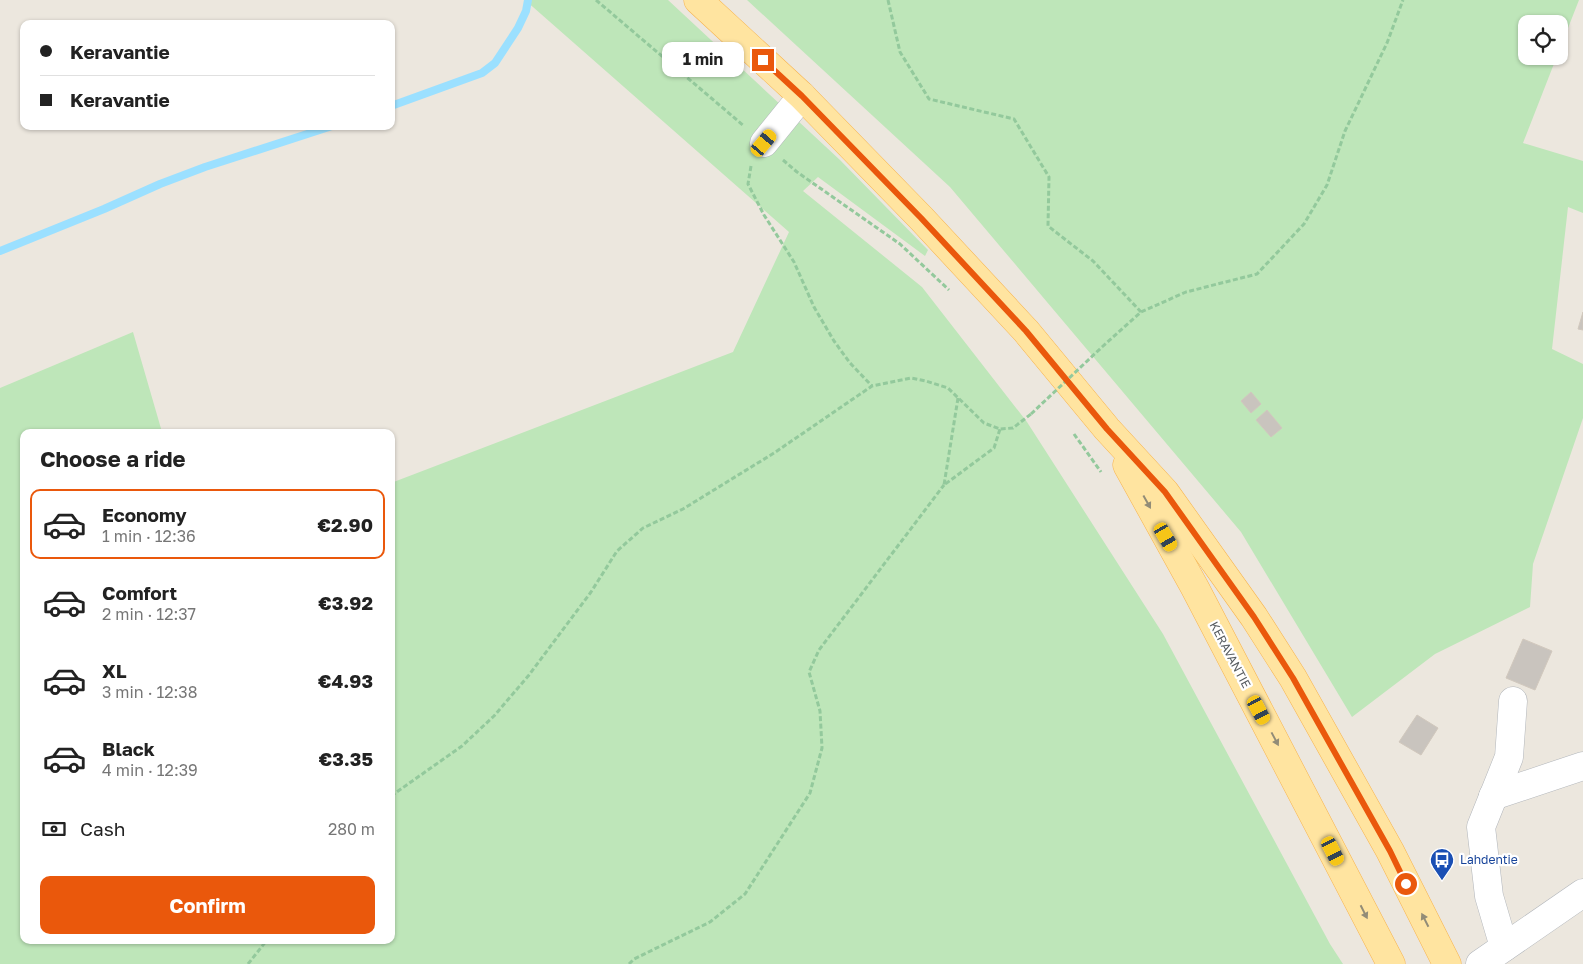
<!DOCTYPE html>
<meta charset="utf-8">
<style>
body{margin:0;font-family:"Golos Text",sans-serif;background:#f6f6f6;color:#222;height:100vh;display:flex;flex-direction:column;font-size:19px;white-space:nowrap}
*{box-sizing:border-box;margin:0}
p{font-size:16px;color:#767676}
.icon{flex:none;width:28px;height:28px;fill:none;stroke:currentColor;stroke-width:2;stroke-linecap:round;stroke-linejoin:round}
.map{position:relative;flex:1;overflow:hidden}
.drawer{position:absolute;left:20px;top:429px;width:375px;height:515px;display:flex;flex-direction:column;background:#fff;border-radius:10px;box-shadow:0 1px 4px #0004}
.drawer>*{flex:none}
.guide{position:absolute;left:20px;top:20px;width:375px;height:110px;border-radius:10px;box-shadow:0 1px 4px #0004;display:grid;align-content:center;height:110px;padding:0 20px;background:#fff}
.fabs{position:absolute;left:1518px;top:15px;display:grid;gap:10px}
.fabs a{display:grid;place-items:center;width:50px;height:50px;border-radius:10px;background:#fff;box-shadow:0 1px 4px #0004;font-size:25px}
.end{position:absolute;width:22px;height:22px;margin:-11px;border:6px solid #ea580c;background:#fff;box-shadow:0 0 0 2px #fff}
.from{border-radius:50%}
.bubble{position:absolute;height:35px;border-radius:10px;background:#fff;box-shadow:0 1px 4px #0004;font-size:16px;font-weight:700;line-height:35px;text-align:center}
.car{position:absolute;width:15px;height:30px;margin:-15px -8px;border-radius:6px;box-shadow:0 0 4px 1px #0007;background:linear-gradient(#f5c518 24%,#345 0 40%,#f5c518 0 76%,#345 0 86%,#f5c518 0)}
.guide b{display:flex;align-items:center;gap:18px;height:48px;font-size:19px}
.guide b+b{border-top:1px solid #e0e0e0}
.guide i{width:12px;height:12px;background:#222}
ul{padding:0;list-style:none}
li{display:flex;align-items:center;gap:15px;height:70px;margin:0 10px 8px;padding:0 10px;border:2px solid transparent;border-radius:10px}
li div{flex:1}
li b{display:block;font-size:19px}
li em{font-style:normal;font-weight:700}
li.selected{border-color:#ea580c}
li>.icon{width:45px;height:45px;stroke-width:1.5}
h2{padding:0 20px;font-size:22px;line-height:60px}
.pay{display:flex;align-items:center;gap:12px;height:55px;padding:0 20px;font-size:19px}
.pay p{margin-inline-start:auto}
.button{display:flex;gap:10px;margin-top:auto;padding:10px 20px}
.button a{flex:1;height:58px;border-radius:10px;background:#ea580c;color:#fff;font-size:20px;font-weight:700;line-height:58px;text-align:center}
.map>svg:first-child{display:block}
.green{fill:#bee6b9}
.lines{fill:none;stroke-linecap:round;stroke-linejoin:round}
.stream{stroke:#9be0ff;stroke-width:8}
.building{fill:#c9c4be;stroke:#d1c8bd}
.minor-casing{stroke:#b2b6bb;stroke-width:29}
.major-casing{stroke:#f8b34c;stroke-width:29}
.path{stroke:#93c99c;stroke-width:3;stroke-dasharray:5 2.5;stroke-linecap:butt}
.minor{stroke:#fff;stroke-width:28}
.major{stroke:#ffe4a0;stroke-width:28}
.path-bridge{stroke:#93c99c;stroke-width:3;stroke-dasharray:5 2.5;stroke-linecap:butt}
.oneway{fill:#928c77}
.route{stroke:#ea580c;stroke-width:6}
.labels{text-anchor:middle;stroke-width:4.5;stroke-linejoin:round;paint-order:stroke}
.street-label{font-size:12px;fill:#585d61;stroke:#fff}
.transit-label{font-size:12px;fill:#164399;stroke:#fff;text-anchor:start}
</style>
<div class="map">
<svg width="1583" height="964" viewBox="0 0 1583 964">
<rect width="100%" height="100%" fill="#ece7de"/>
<g class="green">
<path d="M525,0H668L840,160L928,250L925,256L818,177L803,191L922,287L1027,422L1163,634L1330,944L1343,964H0V388L133,332L162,432H24V940H391V483L733,352L789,232Z"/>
<path d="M747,0H1579L1559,51V24H1526V56H1557L1523,143L1583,161V213L1568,207L1552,349L1583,364V418L1533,564L1530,607L1435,654L1352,717L1241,532L950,187Z"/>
</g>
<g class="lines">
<g class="stream">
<path d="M391,106L482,73L495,63L518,28L526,11L528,0"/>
<path d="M0,251L104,209L160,184L205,167L332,126"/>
</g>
</g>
<g class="building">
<path d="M1583,312V330L1578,329Z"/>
<path d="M1251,392L1261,404L1251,413L1241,401Z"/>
<path d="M1267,410L1282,428L1271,437L1256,420Z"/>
<path d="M1523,639L1552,651L1535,690L1506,678Z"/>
<path d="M1417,715L1438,728L1421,755L1399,742Z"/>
</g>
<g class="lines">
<g class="minor-casing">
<g id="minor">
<path d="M764,143L802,96"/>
<path d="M1493,796L1583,766"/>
<path d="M1504,947L1489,896L1481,827L1509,757L1513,701"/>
<path d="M1480,964L1583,893"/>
</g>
</g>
<g class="major-casing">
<g id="major">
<path d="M698,0L802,96L921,218L1026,331L1107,429L1165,492L1254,617L1293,678L1390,851L1447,964"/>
<path d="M1127,465L1195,588L1391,964"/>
</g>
</g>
<g class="path">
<path d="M596,0L744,126"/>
<path d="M888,0L900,52L929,99L1014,119L1049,177L1048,226L1093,261L1141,312"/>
<path d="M783,160L797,172L900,244L949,290"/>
<path d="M751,166L748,184L764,215L794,262L814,307L834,341L850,363L872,386"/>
<path d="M1102,347L1141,312L1186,292L1257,274L1304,224L1327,185L1345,131L1387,43L1403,0"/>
<path d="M958,398L944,485L994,448L1000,429"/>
<path d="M1074,434L1101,472"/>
<path d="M391,796L462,746L494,716L529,675L591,592L617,551L643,528L683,509L774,453L872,386L911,378L926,381L948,388L984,423L1000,429L1013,428L1031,414"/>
<path d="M248,964L267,940"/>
<path d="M629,964L634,959L710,922L745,894L810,793L822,748L820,711L809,672L819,650L944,485"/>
</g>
<use href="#minor" class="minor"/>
<use href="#major" class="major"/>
<path class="path-bridge" d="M1031,414L1102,347"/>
</g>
<defs><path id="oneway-solid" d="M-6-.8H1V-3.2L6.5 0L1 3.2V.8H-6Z" transform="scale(1.25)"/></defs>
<g class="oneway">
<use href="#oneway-solid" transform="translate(1147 502) rotate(61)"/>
<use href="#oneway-solid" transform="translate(1275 739) rotate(62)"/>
<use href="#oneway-solid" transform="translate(1364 912) rotate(63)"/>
<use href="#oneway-solid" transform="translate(1425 920) rotate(-117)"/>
</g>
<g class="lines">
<path class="route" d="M763,60L802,96L921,218L1026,331L1107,429L1165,492L1254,617L1293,678L1390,851L1406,884"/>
</g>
<defs>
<g id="bus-pin" transform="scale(1.25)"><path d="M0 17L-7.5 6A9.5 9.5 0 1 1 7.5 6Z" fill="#1a4fb4" stroke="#fff"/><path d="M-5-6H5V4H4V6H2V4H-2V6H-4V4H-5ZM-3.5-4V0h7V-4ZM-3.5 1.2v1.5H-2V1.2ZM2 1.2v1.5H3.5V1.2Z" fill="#fff"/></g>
</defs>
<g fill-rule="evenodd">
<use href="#bus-pin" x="1442" y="860"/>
</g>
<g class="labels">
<g class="street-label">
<text transform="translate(1230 655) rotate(62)" y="4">KERAVANTIE</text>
</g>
<g class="transit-label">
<text x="1460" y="864">Lahdentie</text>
</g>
</g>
</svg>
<div class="fabs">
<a><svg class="icon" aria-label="locate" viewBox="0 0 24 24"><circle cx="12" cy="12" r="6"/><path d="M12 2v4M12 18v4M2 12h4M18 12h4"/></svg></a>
</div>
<i class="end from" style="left:1406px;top:884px"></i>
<i class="end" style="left:763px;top:60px"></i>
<div class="bubble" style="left:662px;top:42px;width:82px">1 min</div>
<i class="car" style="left:764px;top:143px;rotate:40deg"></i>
<i class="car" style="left:1166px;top:537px;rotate:150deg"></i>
<i class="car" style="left:1259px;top:710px;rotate:152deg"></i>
<i class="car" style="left:1333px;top:851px;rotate:153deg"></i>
<div class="guide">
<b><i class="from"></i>Keravantie</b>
<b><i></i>Keravantie</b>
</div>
<section class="drawer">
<h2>Choose a ride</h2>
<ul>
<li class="selected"><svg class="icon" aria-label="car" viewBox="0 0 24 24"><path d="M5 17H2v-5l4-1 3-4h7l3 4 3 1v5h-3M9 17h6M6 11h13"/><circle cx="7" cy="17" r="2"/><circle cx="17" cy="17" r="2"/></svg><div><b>Economy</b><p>1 min · 12:36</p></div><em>€2.90</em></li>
<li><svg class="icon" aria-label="car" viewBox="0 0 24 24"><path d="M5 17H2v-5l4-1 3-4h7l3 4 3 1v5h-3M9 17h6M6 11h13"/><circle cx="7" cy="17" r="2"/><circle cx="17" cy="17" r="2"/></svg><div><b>Comfort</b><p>2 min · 12:37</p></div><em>€3.92</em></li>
<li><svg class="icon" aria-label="car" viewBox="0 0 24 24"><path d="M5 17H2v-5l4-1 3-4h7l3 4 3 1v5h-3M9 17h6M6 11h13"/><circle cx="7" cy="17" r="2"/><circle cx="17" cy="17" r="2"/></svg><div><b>XL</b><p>3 min · 12:38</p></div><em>€4.93</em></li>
<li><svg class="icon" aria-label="car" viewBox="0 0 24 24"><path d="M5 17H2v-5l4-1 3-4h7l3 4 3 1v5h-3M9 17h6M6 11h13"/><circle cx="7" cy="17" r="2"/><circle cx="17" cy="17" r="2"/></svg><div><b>Black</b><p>4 min · 12:39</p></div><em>€3.35</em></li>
</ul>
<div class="pay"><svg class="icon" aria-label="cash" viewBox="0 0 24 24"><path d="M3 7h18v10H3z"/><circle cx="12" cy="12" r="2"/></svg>Cash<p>280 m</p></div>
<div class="button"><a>Confirm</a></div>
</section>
</div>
